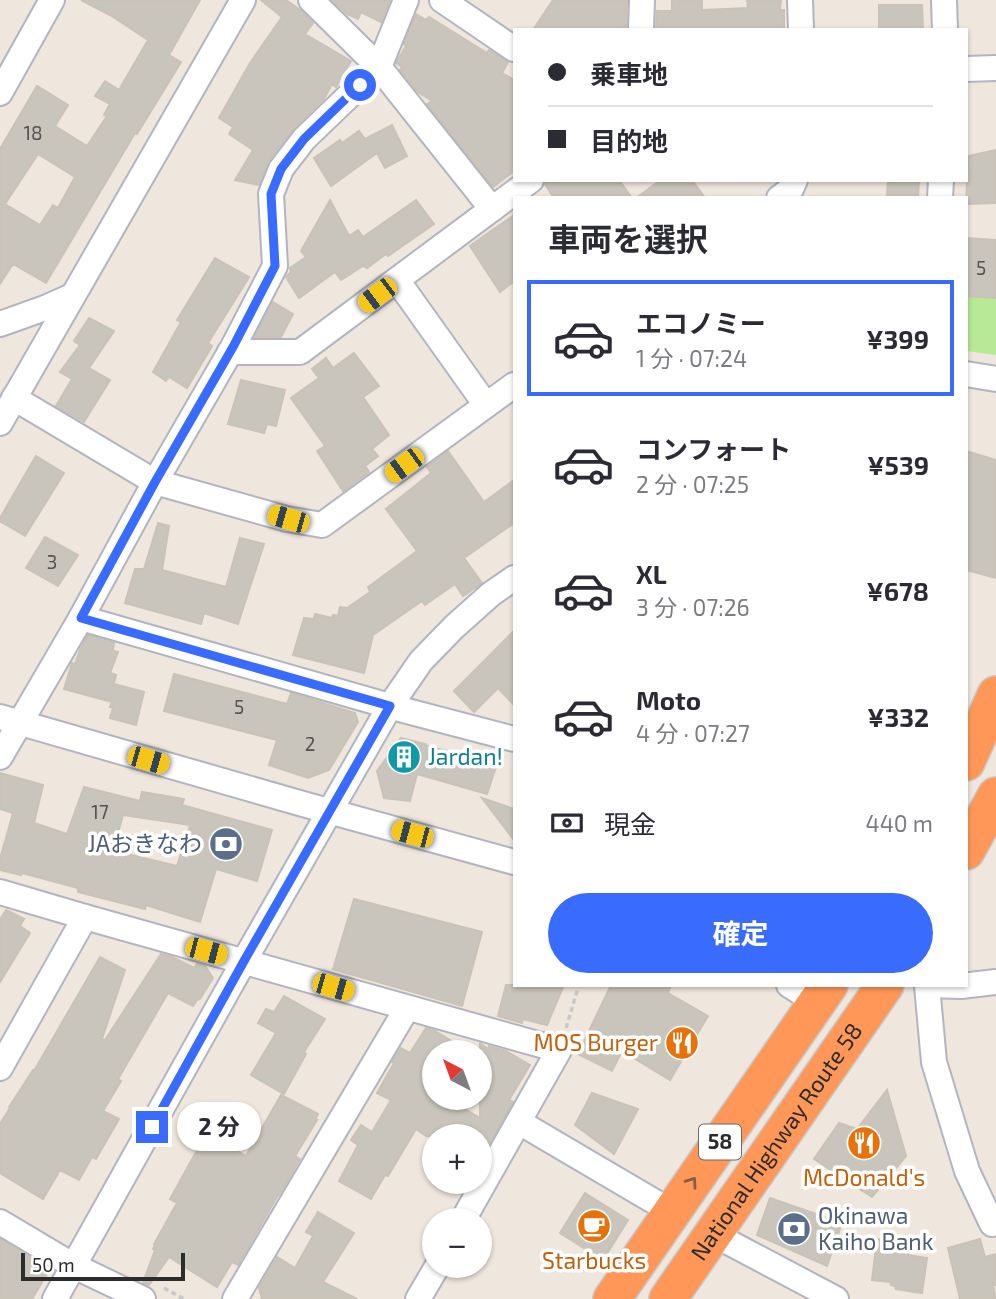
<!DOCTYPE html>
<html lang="ja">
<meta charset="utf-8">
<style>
body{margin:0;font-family:"Exo 2","Noto Sans JP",sans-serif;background:#f2f2f3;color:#2b2b33;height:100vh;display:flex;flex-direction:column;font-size:26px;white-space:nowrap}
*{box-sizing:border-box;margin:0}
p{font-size:23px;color:#7c7c81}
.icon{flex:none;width:38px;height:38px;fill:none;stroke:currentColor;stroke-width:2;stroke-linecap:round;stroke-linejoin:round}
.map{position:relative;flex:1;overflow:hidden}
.sheet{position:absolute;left:513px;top:196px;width:455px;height:791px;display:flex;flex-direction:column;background:#fff;border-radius:0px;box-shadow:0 2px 5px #0004}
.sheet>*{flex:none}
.guide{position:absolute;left:513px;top:28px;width:455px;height:154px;border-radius:0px;box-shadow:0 2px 5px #0004;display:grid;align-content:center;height:154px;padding:0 35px;background:#fff}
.needle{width:46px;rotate:319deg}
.controls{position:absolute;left:422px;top:1040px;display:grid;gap:14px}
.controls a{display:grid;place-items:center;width:70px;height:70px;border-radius:50%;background:#fff;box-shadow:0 2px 5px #0004;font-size:35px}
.scale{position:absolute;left:21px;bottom:18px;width:164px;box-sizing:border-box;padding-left:7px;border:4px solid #2c2c2c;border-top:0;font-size:19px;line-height:24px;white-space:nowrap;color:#2c2c2c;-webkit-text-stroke:5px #fff;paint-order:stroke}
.end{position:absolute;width:32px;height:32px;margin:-16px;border:9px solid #3a6bff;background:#fff;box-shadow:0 0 0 4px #fff}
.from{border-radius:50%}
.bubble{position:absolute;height:49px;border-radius:24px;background:#fff;box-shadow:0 2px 5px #0004;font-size:23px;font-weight:700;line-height:49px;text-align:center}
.car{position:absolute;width:21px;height:42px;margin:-21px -10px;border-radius:9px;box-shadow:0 0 5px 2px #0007;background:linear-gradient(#f5c518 24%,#345 0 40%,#f5c518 0 76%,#345 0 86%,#f5c518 0)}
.guide b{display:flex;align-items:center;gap:24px;height:66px;font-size:26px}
.guide b+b{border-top:2px solid #e1e1e2}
.guide i{width:18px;height:18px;background:#2b2b33}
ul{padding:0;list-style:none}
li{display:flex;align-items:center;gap:21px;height:116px;margin:0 14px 10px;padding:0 21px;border:4px solid transparent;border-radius:0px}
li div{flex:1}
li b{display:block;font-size:26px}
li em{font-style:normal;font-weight:700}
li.current{border-color:#3a6bff}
li>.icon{width:63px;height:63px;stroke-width:1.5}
h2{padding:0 35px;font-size:32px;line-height:84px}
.pay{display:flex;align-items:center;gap:18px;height:77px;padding:0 35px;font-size:26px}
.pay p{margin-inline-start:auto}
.action{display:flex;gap:14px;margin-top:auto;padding:14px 35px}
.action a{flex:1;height:80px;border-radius:42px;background:#3a6bff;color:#fff;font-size:28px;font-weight:700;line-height:80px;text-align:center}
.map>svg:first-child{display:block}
.green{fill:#b8e996}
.building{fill:#c9c5bc;stroke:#cbc2b7;stroke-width:2;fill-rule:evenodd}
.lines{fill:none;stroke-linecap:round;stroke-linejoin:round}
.minor-casing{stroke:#b2b5c1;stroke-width:28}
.highway-casing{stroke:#c8c8c8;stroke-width:40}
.path{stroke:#c8c8c8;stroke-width:3.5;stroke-dasharray:5 3.5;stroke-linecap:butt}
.minor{stroke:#fff;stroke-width:24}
.highway{stroke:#ff9758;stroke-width:37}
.oneway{stroke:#8b5c40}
.route{stroke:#3a6bff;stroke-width:9}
.labels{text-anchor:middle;stroke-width:7;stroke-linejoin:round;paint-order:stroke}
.number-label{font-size:19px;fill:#535250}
.shield{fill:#fff;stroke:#6b6b6b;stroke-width:2}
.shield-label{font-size:21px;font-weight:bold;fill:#2c2c2c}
.culture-label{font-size:23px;fill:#0d838f;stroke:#fff;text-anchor:start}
.service-label{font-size:23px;fill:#4e5e75;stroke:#fff;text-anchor:end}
.food-label{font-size:23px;fill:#c56008;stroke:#fff}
.street-label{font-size:23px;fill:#2c2c2c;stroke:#fff}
</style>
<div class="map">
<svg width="996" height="1299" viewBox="0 0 996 1299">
<rect width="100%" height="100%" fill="#efe6de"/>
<path class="green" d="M966,296L996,298V355L966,351Z"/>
<g class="building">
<path d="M81,0H200L169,55L181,62L137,134L135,133L46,283L13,264L0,284V149L37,86L68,105L55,126L87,146L107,116L104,115L110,104L95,96L105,81L119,90L148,40L110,15ZM38,154L75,177L58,208L53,205L40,225L5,204Z"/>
<path d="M261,0H286L300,10L313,23L305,34L351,61L336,87L332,84L324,99L294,128L269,160L259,185L235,180L253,150L229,134L233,127L219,118L250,63L282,17Z"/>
<path d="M332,0H390L381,22L361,12L358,19L347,14Z"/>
<path d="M553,0H627L626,30H533Z"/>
<path d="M672,0H702V10L748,8L747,0H781L780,10H784V30H656L657,11H672Z"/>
<path d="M879,5H922L923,30H879Z"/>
<path d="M416,14L426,20L429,17L487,53L489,50L508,62L502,73L514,80V171L493,187L427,104L432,101L418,92L400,70L402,67L396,63L406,46L404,44Z"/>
<path d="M392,125L407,156L385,168L377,153L331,186L314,158L340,140L342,143L359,131L365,139Z"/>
<path d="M996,150V203L966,204L968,156Z"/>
<path d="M546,180H619L632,198H554L545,184Z"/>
<path d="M661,180H692L705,198H636Z"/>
<path d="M888,180H919L918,198H887Z"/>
<path d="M330,200L349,236L358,230L363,237L416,200L434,224L388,256L386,254L367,268L363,266L341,280L335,272L299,298L286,277L291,272L290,268L306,257L301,251Z"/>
<path d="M514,215V281L500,292L470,246Z"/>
<path d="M966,238L996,240V298L966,296Z"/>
<path d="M215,258L249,277L208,343L212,346L187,388L169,377L166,381L153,372L181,322L177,320Z"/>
<path d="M273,302L293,314L281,337H255Z"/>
<path d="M89,318L114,331L89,368L110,380L84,422L56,406L72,379L60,372L80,345L74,341Z"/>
<path d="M354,353L379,386L363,397L389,435L372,449L378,456L365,466L369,472L343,491L317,451L325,446L291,398L319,378L312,369L326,358L333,368Z"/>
<path d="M241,380L285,390L276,426L267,424L264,433L228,424Z"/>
<path d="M448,451L484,502L514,480V523L464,558L482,583L463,596L455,584L425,605L422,601L373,635L364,673L293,655L304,618L314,619L315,614L332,618L333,615L338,616L340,607L347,608L370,592L368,587L417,551L386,509L431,473L427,467Z"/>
<path d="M966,451L996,460V578L966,570Z"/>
<path d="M36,456L64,473L25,536L0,521V518Z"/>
<path d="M158,523L169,526L162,570L226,587L240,538L264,544L238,624L204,613L201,624L125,603L135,569H144Z"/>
<path d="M45,537L78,555L58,586L26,568Z"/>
<path d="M514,631V705L498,688L474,712L454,691Z"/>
<path d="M88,635L114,643L113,651L118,652L110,673L116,675L114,684L144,692L136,725L110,718L113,708L110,707L112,702L64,689L71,666L72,663L75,664L80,650Z"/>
<path d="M174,674L287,704L291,693L355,713L358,722L329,770L308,778L269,765L277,740L164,711Z"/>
<path d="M401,738L425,744L424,745L497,764L487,794L417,774L410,801L384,798L377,771Z"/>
<path d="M0,773L43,785L34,823L67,834L84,787L140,801L142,792L184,799L182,805L272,830L257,881L216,869L200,922L146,905L145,909L78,892V888L22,873L21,875L0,870V859L13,813L0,809ZM123,815L190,825L177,866L119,852L120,849L114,847Z"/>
<path d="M482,798L514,809V840Z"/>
<path d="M354,899L482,932L462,1006L333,969Z"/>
<path d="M6,910L24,919L20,926L30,933L0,982V920Z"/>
<path d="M161,954L172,957L194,968L197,964L205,966L213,978L200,999L197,1000L193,1006L168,993L118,1079L121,1081L103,1111L119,1119L96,1159L92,1157L79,1180L60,1170L43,1199L0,1173V1124L10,1108L9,1107L33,1070L34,1071L100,957L125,970L102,1039L105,1040Z"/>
<path d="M506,985H564L547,1025L523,1019L522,1023L498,1016Z"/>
<path d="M611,985H671L668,993L708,1016L670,1080L622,1051L612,1071L578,1054Z"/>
<path d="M284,996L325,1019L304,1052L306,1054L284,1094L251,1075L276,1033L258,1023L266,1009L274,1012Z"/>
<path d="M426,1028L435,1031L469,1052H434V1097H445L480,1118V1043L488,1049L489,1046L506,1051L530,1065L509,1100L513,1102L480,1161V1136H426L416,1129L388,1176L385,1175L371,1199L339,1181L358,1145L351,1140L361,1125L372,1132L391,1100L377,1093L394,1063L392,1062L401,1048L410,1053Z"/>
<path d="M887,1090L906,1156L872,1197L814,1159L839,1123L857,1129Z"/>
<path d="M592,1093L638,1109L614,1154L575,1125Z"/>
<path d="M281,1095L318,1114L315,1120H317L295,1156L300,1159L279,1195H278L238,1265L232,1262L217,1287L169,1257L149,1285L143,1283L155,1250L153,1249L155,1245L154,1244L177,1203L170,1199L202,1141L207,1142L212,1136L246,1156Z"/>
<path d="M585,1193L628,1220L603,1260L560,1233Z"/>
<path d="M770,1198L842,1223L827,1266L757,1235Z"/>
<path d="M318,1212L354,1233L323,1282L357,1299H262L259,1288L277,1257L295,1268L313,1236L306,1232Z"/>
<path d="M0,1239L50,1269L32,1299H0Z"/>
<path d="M877,1239L897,1243V1249L909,1251L908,1255L927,1258L922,1293L896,1289L895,1286L891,1285L890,1282L872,1280Z"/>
<path d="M980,1239L985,1257L996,1254V1285H993L996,1299H960L948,1248Z"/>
</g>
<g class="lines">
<g class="minor-casing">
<g id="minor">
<path d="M406,0L379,67L304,139L281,169L271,194L275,266L233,347L155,482L81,618L407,711L514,739"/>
<path d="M442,0L514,49"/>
<path d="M800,0L801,30"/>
<path d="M944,0L945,30"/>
<path d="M641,30L642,0"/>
<path d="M966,69L996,68"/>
<path d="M0,93L52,0"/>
<path d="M779,198L791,189L795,180"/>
<path d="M940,198L941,180"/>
<path d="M492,209L531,180"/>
<path d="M397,280L486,405"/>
<path d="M0,324L45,308L72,296"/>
<path d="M230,352H300L492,209L379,67L311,0"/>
<path d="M966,374L996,379"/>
<path d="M14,398L155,482L287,519L322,525L514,385"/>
<path d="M0,423L243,0"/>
<path d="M0,717L303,804L514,862"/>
<path d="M0,757L81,618"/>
<path d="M0,892L85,917L559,1050L463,1220"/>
<path d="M789,985L817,1003"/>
<path d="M927,985L961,986L996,982"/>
<path d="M927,986L934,1062L967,1171L992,1224L996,1223"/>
<path d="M0,1068L85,917"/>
<path d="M519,1122L672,1212"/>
<path d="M0,1222L74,1266L143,1299"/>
<path d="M713,1234L836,1299"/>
<path d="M55,1299L244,961L390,706L421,661L454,627L491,594L514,578"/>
<path d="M235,1299L407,1008"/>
<path d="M418,1299L438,1265"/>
</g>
</g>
<g class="highway-casing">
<g id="highway">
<path d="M966,762L996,695"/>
<path d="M966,851L996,796"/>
<path d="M612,1299L829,985"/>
<path id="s1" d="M668,1299L885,985"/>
</g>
</g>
<g class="path">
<path d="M566,1028L579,985"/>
<path d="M164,1288L184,1299"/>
</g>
<use href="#minor" class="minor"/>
<use href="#highway" class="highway"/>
</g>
<defs><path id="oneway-chevron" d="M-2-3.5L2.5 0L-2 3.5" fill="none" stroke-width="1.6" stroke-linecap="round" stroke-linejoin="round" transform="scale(1.75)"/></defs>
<use class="oneway" href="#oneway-chevron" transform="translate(692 1182) rotate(-55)"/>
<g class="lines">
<path class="route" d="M152,1127L244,961L390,706L81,618L155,482L233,347L275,266L271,194L281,169L304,139L360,85"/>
</g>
<defs>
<g id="building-disc" transform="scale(1.75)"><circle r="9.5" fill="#0f9aa8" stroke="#fff"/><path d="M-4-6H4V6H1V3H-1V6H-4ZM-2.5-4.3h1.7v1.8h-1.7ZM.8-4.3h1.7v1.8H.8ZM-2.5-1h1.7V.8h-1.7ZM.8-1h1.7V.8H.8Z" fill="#fff"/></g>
<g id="bank-disc" transform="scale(1.75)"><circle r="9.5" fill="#5c6f8a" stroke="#fff"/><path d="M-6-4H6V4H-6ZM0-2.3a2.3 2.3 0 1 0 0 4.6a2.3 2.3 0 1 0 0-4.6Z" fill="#fff"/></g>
<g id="restaurant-disc" transform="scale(1.75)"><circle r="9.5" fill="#e8710a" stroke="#fff"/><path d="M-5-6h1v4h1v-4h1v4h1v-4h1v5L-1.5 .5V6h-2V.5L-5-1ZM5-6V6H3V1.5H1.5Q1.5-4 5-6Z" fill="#fff"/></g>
<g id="cafe-disc" transform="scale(1.75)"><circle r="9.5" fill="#e8710a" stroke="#fff"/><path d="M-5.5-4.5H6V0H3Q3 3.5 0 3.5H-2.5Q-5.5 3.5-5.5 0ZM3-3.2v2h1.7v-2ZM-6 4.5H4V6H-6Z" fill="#fff"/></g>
</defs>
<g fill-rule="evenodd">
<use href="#building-disc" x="404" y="757"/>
<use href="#bank-disc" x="226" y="844"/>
<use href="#restaurant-disc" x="682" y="1043"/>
<use href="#restaurant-disc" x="864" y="1143"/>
<use href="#cafe-disc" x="594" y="1226"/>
<use href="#bank-disc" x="794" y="1229"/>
</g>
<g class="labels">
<g class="number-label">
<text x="33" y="140">18</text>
<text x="981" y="275">5</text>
<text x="52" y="569">3</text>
<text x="239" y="714">5</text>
<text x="310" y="751">2</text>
<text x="100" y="819">17</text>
</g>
<rect class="shield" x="699" y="1124.5" width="42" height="35" rx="5"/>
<g class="shield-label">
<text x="720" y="1149">58</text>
</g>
<g class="culture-label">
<text x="428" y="765">Jardan!</text>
</g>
<g class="service-label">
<text x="202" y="852">JAおきなわ</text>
<text x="818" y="1224" text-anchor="start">Okinawa<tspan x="818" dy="26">Kaiho Bank</tspan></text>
</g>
<g class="food-label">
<text x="658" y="1051" text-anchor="end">MOS Burger</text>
<text x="864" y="1186">McDonald's</text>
<text x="594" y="1269">Starbucks</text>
</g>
<g class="street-label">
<text dy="8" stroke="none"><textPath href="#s1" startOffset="191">National Highway Route 58</textPath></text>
</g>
</g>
</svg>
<div class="controls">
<a><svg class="needle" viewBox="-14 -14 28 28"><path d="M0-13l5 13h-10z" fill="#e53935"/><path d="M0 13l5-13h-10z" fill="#7c7c81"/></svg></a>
<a>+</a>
<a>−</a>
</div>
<div class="scale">50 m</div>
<i class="end from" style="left:360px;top:85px"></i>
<i class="end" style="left:152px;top:1127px"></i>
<div class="bubble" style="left:177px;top:1102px;width:84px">2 分</div>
<i class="car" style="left:377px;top:295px;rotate:233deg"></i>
<i class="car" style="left:404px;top:465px;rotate:234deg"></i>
<i class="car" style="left:288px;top:519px;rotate:286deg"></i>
<i class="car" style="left:148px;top:760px;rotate:106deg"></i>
<i class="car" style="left:412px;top:834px;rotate:285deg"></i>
<i class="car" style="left:206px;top:951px;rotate:105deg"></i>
<i class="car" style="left:333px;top:987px;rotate:106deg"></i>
<div class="guide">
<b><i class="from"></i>乗車地</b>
<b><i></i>目的地</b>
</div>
<section class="sheet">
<h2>車両を選択</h2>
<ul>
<li class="current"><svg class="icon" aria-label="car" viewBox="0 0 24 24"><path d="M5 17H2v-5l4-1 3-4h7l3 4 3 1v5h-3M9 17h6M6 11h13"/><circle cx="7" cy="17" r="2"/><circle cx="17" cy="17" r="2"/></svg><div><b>エコノミー</b><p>1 分 · 07:24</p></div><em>¥399</em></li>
<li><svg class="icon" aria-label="car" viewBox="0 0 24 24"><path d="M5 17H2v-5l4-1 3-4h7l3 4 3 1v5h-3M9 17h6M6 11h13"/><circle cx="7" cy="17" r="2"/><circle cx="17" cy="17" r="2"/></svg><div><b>コンフォート</b><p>2 分 · 07:25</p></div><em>¥539</em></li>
<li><svg class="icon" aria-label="car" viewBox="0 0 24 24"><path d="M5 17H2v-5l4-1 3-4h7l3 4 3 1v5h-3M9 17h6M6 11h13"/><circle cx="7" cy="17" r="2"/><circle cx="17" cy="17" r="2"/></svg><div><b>XL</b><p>3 分 · 07:26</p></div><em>¥678</em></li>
<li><svg class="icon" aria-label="car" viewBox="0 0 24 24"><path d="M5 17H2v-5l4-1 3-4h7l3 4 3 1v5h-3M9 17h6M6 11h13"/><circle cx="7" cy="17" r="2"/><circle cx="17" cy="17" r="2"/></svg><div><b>Moto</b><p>4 分 · 07:27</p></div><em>¥332</em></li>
</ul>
<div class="pay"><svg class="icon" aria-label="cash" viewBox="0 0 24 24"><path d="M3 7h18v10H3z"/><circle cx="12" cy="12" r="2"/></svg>現金<p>440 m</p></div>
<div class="action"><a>確定</a></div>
</section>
</div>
